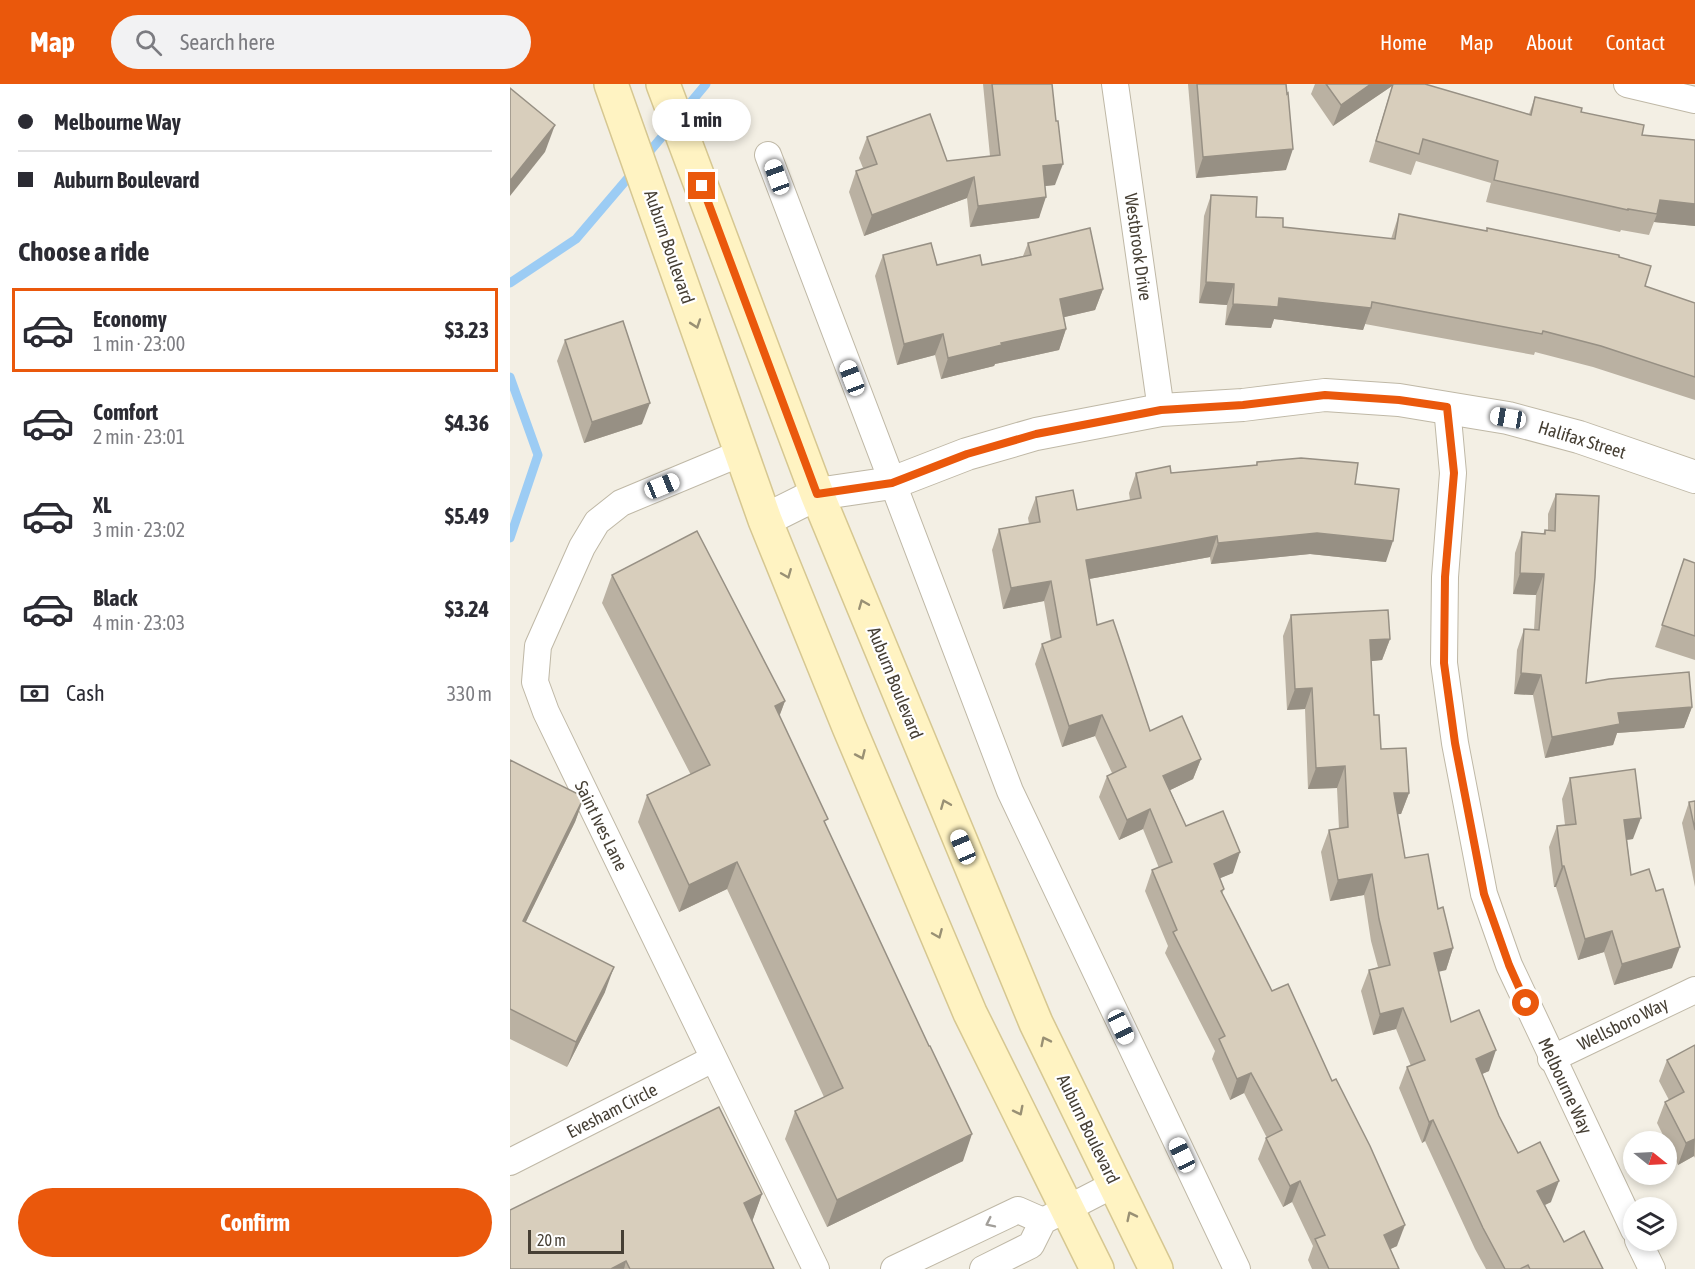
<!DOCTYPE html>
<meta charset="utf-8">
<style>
body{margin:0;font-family:"Asap Condensed",sans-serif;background:#f2f2f3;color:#2b2b33;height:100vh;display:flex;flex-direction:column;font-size:22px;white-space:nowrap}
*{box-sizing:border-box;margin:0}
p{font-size:20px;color:#7c7c81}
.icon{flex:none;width:33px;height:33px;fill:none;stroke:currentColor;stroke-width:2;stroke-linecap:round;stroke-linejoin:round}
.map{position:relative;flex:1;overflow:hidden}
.side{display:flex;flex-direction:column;background:#fff;width:510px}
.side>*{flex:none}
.banner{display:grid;align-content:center;height:132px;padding:0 18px;background:#fff}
.needle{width:39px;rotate:108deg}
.buttons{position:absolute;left:1113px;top:1047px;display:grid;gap:12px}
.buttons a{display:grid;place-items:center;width:54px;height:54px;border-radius:50%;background:#fff;box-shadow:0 3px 9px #0003;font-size:30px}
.scale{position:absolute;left:18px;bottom:15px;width:96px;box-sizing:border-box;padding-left:6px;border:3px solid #463f34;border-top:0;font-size:16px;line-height:21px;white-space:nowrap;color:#463f34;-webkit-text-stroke:4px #fff;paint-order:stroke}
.end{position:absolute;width:27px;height:27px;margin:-14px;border:8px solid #ea580c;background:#fff;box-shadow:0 0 0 3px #fff}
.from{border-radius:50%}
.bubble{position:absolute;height:42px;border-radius:21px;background:#fff;box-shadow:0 3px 9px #0003;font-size:20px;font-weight:700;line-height:42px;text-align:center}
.car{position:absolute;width:18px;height:36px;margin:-18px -9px;border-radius:8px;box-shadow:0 0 4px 2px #0007;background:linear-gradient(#fff 24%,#345 0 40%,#fff 0 76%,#345 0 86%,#fff 0)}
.banner b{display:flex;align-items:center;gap:21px;height:57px;font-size:22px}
.banner b+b{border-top:2px solid #e1e1e2}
.banner i{width:15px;height:15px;background:#2b2b33}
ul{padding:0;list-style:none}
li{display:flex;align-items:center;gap:18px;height:84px;margin:0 12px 9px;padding:0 6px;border:3px solid transparent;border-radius:0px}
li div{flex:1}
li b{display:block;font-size:22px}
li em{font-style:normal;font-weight:700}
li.selected{border-color:#ea580c}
li>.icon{width:54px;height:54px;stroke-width:1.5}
h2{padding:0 18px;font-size:27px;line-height:72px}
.pay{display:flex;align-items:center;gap:15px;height:66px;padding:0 18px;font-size:22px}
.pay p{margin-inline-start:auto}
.cta{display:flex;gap:12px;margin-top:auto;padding:12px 18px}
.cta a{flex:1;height:69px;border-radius:36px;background:#ea580c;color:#fff;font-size:24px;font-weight:700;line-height:69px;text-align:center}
header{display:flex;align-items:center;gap:36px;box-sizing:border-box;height:84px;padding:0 30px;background:#ea580c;color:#fff}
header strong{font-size:28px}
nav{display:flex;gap:33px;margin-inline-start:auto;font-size:21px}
.search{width:420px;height:54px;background:#f2f2f3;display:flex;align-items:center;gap:15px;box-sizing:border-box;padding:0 21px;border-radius:33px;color:#7c7c81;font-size:22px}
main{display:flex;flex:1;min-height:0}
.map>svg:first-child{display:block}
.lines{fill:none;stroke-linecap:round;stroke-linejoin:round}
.stream{stroke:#9cccf4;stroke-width:9}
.minor-casing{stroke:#bfb8a6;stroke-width:28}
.tertiary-casing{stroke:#bfb8a6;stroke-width:34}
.secondary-casing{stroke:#d6c791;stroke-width:36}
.minor{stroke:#fff;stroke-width:26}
.tertiary{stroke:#fff;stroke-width:32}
.secondary{stroke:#fff3c2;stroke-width:33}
.wall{fill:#bab1a2}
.shaded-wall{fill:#979084}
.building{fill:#d8cebc;stroke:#979084;stroke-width:1.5}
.oneway{stroke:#999074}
.oneway2{stroke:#a29f9a}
.route{stroke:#ea580c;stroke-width:8}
.labels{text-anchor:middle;stroke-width:4.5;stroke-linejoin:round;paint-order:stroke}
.street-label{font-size:18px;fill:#463f34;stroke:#fff}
</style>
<header>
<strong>Map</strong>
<div class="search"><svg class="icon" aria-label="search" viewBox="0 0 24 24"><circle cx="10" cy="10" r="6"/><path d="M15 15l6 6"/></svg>Search here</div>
<nav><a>Home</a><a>Map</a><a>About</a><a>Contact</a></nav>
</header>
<main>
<section class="side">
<div class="banner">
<b><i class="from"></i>Melbourne Way</b>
<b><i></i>Auburn Boulevard</b>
</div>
<h2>Choose a ride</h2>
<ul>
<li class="selected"><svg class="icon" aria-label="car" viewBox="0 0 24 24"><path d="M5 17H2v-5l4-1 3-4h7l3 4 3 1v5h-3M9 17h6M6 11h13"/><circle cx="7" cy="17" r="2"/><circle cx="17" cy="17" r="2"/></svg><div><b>Economy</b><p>1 min · 23:00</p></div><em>$3.23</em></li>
<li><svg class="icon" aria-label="car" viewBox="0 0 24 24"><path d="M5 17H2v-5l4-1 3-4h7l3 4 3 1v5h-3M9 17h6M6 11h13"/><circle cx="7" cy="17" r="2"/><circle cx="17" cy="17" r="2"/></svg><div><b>Comfort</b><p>2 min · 23:01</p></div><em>$4.36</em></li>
<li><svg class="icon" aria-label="car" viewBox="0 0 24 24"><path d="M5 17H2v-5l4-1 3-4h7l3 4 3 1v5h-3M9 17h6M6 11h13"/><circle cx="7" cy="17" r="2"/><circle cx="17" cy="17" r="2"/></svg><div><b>XL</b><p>3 min · 23:02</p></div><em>$5.49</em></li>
<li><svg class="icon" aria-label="car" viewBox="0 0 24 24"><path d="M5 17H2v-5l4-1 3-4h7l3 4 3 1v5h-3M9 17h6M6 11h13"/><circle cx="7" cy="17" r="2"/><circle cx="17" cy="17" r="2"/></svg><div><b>Black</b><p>4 min · 23:03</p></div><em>$3.24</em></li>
</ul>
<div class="pay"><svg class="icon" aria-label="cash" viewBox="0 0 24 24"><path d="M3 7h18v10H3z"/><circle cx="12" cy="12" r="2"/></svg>Cash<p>330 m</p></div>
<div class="cta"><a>Confirm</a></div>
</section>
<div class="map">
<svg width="1185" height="1185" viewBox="0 0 1185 1185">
<rect width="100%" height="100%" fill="#f3efe4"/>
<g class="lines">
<g class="stream">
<path d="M171,30L196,0"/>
<path d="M134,74L162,41"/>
<path d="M0,199L66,155L124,87"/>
<path d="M0,293L28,371L0,454"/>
</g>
<g class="minor-casing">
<g id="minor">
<path d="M605,0L651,326"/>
<path d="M1117,0L1185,16"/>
<path d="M258,71L500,707L727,1185"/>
<path d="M937,323L943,389L935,493L934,579L945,659L974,810L999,881L1124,1146"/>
<path d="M231,369L111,419L87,438L72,463L28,562L25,598L36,628L306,1185"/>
<path d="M1041,975L1185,906"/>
<path d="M0,1078L203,975"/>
<path d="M1128,1156L1142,1185"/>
<path d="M384,1185L508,1126L533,1137"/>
<path d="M473,1185L521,1161L533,1137L605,1100"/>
</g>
</g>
<g class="tertiary-casing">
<path id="tertiary" d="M255,436L307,410L382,399L457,370L526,350L651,326L733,321L815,311L889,316L998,334L1069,353L1185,393"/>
</g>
<g class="secondary-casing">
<g id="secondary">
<path d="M101,0L255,436L339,643L460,929L587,1185"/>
<path d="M153,0L307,410L526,939L646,1185"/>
</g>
</g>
<use href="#minor" class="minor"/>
<use href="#tertiary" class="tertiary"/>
<use href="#secondary" class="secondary"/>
</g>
<g class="wall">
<path d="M473,0H542L545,101L535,102L529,134L460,143L457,114L354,152L339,108L346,87L353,84L349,74L357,53L437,77L480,72Z"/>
<path d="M678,0H776V86L686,94Z"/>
<path d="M805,0H915L1019,30L1025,13L1071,28L1132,51L1185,56V142L1144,138L1139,151L1111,146L1110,148L976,118L981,99L906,77L901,91L859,78L882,2L823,42L801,10Z"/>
<path d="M701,111L746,133L773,143L881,155L889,130L1109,173L1135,202L1185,219V316L1083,283L1025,268L1024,271L855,240L853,246L764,235L761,244L715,241L717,221L689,219L694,132Z"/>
<path d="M518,159L593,205L585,226L554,233L556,245L549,266L485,280L484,282L431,295L425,271L387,281L365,192L373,171L427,181H472L513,172Z"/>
<path d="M55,256L132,340L74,359L47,277Z"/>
<path d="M747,378L845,400L876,478L800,470L701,480L700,473L579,495L587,541L640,647L691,675L683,695L660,706L676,742L723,789L710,794L714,805L712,810L887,1162L880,1165L889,1185H802L798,1176L803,1162L782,1118L773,1123L748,1075L756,1054H757L734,1009L720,1016L702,975L705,967L655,869L658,862L635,807L642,786L649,784L633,745L609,756L589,713L597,692L602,689L585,652L552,663L525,580L532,560L541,557L534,517L493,525L482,466L489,445L519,440L518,434L526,413L567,426L620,416L619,409L626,389H661L746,381Z"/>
<path d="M1046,410L1076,599L1182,623L1174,644L1107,649L1103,661L1035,674L1023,611L1004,610L1007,566L1014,545L1024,546L1026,511L1003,510L1005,469L1012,448L1033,450L1035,446H1038V430Z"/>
<path d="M1174,475L1185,479V576L1145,563Z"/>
<path d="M102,491L275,617L269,632L316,741L453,1077L317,1143L275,1055L285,1027L314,1013L217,805L169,828L128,738L137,711L181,691L92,519Z"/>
<path d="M781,531L880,555L872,576L861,577L864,631L871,665L899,709L891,730H887L895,774L928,825L943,864L936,886L928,887L941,938L979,987L972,990L989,1032L1008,1069L1041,1118L1035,1121L1054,1158L1093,1185H976L965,1165L915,1057L912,1059L889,1004L897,983L901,982L886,945L863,951L851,907L859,886L868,883L861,857L854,811L820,817L811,768L819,746L829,745L827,704L798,705L795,625L777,626L773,552Z"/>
<path d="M0,676L74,713L65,738L15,839L95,908L57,983L0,955Z"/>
<path d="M1060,694L1123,755L1117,756L1121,791L1162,884L1104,901L1094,868L1068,876L1046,803H1044L1039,763L1047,742L1055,741L1052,715Z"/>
<path d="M1185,717V803L1172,739L1179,718Z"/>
<path d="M1185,961V1074L1184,1072L1168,1081L1147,1039L1155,1018L1159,1016L1149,997L1157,976Z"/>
<path d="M252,1110L242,1137L264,1185H0Z"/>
</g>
<g class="shaded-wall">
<path d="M861,0H882V2L823,42L831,21Z"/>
<path d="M45,41L35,68L0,112V97Z"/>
<path d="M783,65L776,86L686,94L693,73Z"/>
<path d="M553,80L545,101L525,103L533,82Z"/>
<path d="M464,93L457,114L354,152L362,131Z"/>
<path d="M536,113L529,134L460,143L468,122Z"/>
<path d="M1150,116L1185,120V142L1144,138L1147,130Z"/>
<path d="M696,198L724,200L717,221L689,219Z"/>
<path d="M593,205L585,226L542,236L550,215Z"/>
<path d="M769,214L861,224L853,246L764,235L761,244L715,241L723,220Z"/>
<path d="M556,245L549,266L485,280L484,282L431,295L438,274L491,259Z"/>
<path d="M433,250L425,271L387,281L394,260Z"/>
<path d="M140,319L132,340L74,359L82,338Z"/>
<path d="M807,449L883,457L876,478L800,470L701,480L708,459Z"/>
<path d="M707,452L700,473L568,497L576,476Z"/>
<path d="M1010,489L1034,490L1026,511L1003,510Z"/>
<path d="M541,497L534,517L493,525L501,504Z"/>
<path d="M880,555L872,576L853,578L860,556Z"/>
<path d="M1011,589L1031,591L1023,611L1004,610Z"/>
<path d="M802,604L795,625L777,626L785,605Z"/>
<path d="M275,617L265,644V622Z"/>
<path d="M1182,623L1174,644L1107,649L1103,661L1035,674L1042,653L1108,629Z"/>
<path d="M592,631L585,652L552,663L559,642Z"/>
<path d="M691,675L683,695L646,713L653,692Z"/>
<path d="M835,682L827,704L798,705L806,684Z"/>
<path d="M884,709H899L891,730L876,731Z"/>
<path d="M74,713L65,738L4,862L13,837Z"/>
<path d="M640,725L633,745L609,756L617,736Z"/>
<path d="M1131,734L1123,755L1107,757L1114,736Z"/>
<path d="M730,768L723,789L696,800L704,780Z"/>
<path d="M227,778L217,805L169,828L179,801Z"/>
<path d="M1052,782H1054L1046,803H1044Z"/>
<path d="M862,790L854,811L820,817L828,796Z"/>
<path d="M1102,847L1094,868L1068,876L1075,855Z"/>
<path d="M1170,863L1162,884L1104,901L1112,880Z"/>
<path d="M943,864L936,886L916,891L924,869Z"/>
<path d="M104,883L95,908L57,983L66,958Z"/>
<path d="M893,924L886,945L863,951L870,930Z"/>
<path d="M986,966L979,987L958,996L966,975Z"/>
<path d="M741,989L734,1009L720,1016L727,995Z"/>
<path d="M923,1036L915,1057L912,1059L919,1038Z"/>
<path d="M462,1050L453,1077L317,1143L327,1116Z"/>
<path d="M1185,1055L1184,1072L1168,1081L1176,1059Z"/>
<path d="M790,1097L782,1118L773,1123L780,1102Z"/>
<path d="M1049,1097L1041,1118L1020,1128L1027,1107Z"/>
<path d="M252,1110L242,1138L234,1119Z"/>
<path d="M895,1141L887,1162L866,1172L874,1151Z"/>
<path d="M116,1177L114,1185H101Z"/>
</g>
<g class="building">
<path d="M482,0H542L546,37H548L553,80L533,82L536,113L468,122L464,93L362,131L346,87L367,80L357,53L420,30L437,77L490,71Z"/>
<path d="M687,0H776L777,10L778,9L783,65L693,73Z"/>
<path d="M816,0H861L831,21Z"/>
<path d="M883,0H915L1021,31L1025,13L1072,24L1071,28L1134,41L1132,51L1185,56V120L1150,116L1147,130L1118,125V126L984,96L988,77L913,55L909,70L866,57Z"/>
<path d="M0,4L45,41L0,97Z"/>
<path d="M701,111L747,113L746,133L773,134V143L885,155L889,130L977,147V144L1109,171V173L1141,182L1135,202L1185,219V293L1091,262L1033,247L1032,250L862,218L861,224L769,214L768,223L723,220L724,200L696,198Z"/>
<path d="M580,144L593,205L550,215L556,245L491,259L492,261L438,274L433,250L394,260L373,171L421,159L427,181L470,171L472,181L521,171L518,159Z"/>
<path d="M113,237L140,319L82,338L55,256Z"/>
<path d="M791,374L848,379L845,400L889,405L883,457L807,449L708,459L707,452L576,476L587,541L603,536L640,647L672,632L691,675L653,692L676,742L713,727L730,768L704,780L714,805L711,807L762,907L778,900L822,997L826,995L860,1062L895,1141L874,1151L889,1185H819L805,1155L815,1151L790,1097L780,1102L756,1054L772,1046L741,989L727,995L709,955L715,952L663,848L667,846L642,786L662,778L640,725L617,736L597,692L616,683L592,631L559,642L532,560L551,553L541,497L501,504L489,445L530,438L526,413L563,406L567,426L631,414L626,389L660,382L661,389L747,381V378Z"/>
<path d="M1046,410L1089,412L1085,493L1076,599L1099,595L1179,588L1182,623L1108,629L1110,640L1042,653L1031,591L1011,589L1014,545L1029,546L1034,490L1010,489L1012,448L1035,450V446L1045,447Z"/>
<path d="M187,447L275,617L265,622L318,735L314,737L419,962H420L462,1050L327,1116L285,1027L333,1004L227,778L179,801L137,711L200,681L102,491Z"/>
<path d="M1174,475L1185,479V552L1152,541Z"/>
<path d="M878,526L880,555L860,556L864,631H869L871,665L896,664L899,709H884L895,774L918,770L928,825L933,823L943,864L924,869L941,938L969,926L986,966L966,975L989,1032L1008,1069L1030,1058L1049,1097L1027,1107L1054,1158L1074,1147L1093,1185H1020L1018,1181L1010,1185H995L973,1144L923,1036L919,1038L897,983L915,976L893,924L870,930L859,886L880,881L869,835L862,790L828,796L819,746L838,743L835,682L806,684L802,604L785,605L781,531Z"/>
<path d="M0,676L74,713L13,837L104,883L66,958L0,925Z"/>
<path d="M1125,685L1131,734L1114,736L1121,791L1139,785L1146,807L1153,805L1170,863L1112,880L1102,847L1075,855L1054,782H1052L1047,742L1066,740L1060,694Z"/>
<path d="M1185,717V746L1179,718Z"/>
<path d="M1185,961V1055L1176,1059L1155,1018L1174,1008L1157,976Z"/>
<path d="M209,1023L252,1110L234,1119L264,1185H120L116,1177L101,1185H0V1126Z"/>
</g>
<defs><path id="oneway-chevron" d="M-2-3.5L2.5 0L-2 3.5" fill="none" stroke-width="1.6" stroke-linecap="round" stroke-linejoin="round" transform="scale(1.5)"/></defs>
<g class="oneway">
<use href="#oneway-chevron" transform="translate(186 240) rotate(71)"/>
<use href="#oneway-chevron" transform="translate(277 490) rotate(68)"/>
<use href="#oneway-chevron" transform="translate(353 520) rotate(-112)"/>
<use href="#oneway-chevron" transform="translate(351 671) rotate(66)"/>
<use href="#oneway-chevron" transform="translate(435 720) rotate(-112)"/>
<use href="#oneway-chevron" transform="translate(428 850) rotate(67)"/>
<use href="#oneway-chevron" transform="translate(535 957) rotate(-116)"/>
<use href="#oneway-chevron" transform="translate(509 1027) rotate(63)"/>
<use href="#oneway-chevron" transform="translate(621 1132) rotate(-116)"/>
</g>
<use class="oneway2" href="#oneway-chevron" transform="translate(480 1139) rotate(154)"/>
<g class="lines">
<path class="route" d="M192,102L307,410L382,399L457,370L526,350L651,326L733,321L815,311L889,316L937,323L944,389L935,493L934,579L945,659L974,810L999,881L1016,919"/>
</g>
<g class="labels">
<g class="street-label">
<text transform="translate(159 163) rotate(71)" y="6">Auburn Boulevard</text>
<text transform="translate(628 163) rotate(82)" y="6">Westbrook Drive</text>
<text transform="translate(1072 356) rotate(17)" y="6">Halifax Street</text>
<text transform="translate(385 599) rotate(68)" y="6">Auburn Boulevard</text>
<text transform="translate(91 742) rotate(64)" y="6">Saint Ives Lane</text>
<text transform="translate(1113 940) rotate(-26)" y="6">Wellsboro Way</text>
<text transform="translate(1055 1002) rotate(65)" y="6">Melbourne Way</text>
<text transform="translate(102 1027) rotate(-27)" y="6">Evesham Circle</text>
<text transform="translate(578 1045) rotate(64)" y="6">Auburn Boulevard</text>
</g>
</g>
</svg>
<div class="buttons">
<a><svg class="needle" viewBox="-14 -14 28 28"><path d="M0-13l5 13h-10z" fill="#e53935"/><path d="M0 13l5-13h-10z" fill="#7c7c81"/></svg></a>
<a><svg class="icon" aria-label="layers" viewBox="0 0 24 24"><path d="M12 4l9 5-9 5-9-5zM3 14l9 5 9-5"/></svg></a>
</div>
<div class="scale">20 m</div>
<i class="end from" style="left:1016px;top:919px"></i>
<i class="end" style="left:192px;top:102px"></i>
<div class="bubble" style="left:142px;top:15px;width:99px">1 min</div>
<i class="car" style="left:267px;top:93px;rotate:340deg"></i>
<i class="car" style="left:342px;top:294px;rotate:339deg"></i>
<i class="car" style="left:998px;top:334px;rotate:280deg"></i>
<i class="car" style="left:152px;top:402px;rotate:68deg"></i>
<i class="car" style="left:453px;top:763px;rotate:337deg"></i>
<i class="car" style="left:611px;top:943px;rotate:155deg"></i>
<i class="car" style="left:672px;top:1071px;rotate:335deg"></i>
</div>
</main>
